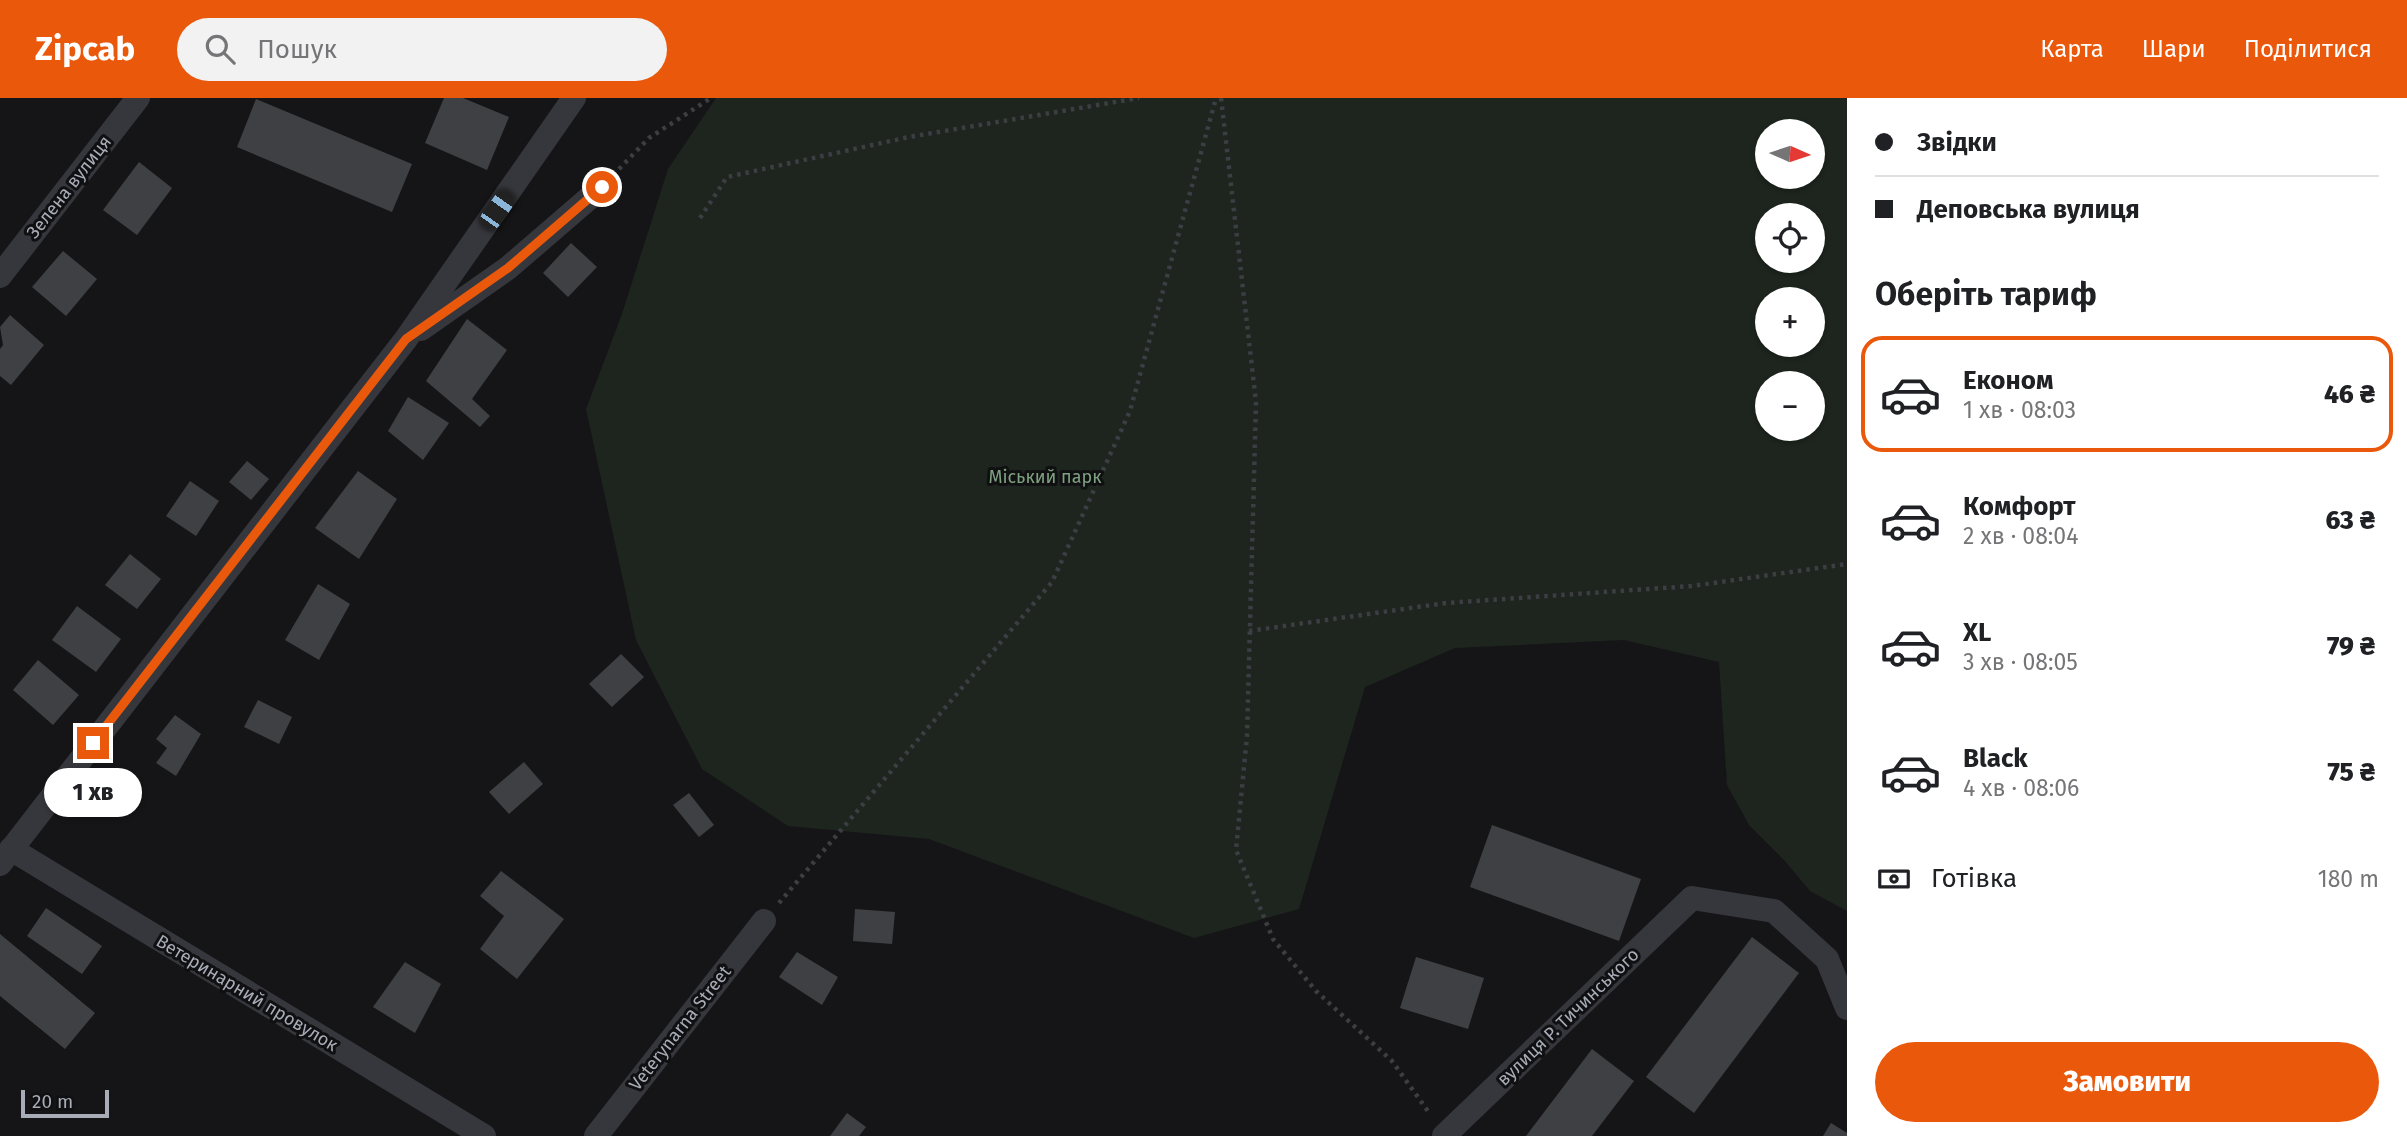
<!DOCTYPE html>
<html lang="uk">
<meta charset="utf-8">
<style>
body{margin:0;font-family:"Fira Sans",sans-serif;background:#f2f2f2;color:#202124;height:100vh;display:flex;flex-direction:column;font-size:26px;white-space:nowrap}
*{box-sizing:border-box;margin:0}
p{font-size:23px;color:#757577}
.icon{flex:none;width:38px;height:38px;fill:none;stroke:currentColor;stroke-width:2;stroke-linecap:round;stroke-linejoin:round}
.map{position:relative;flex:1;overflow:hidden}
.side{display:flex;flex-direction:column;background:#fff;width:560px}
.side>*{flex:none}
.hud{display:grid;align-content:center;height:154px;padding:0 28px;background:#fff}
.needle{width:46px;rotate:93deg}
.tools{position:absolute;left:1755px;top:21px;display:grid;gap:14px}
.tools a{display:grid;place-items:center;width:70px;height:70px;border-radius:50%;background:#fff;box-shadow:0 2px 5px #0004;font-size:35px}
.scale{position:absolute;left:21px;bottom:18px;width:88px;box-sizing:border-box;padding-left:7px;border:4px solid #a7acb7;border-top:0;font-size:19px;line-height:24px;white-space:nowrap;color:#a7acb7;-webkit-text-stroke:5px #101012;paint-order:stroke}
.end{position:absolute;width:32px;height:32px;margin:-16px;border:9px solid #ea580c;background:#fff;box-shadow:0 0 0 4px #fff}
.from{border-radius:50%}
.bubble{position:absolute;height:49px;border-radius:24px;background:#fff;box-shadow:0 2px 5px #0004;font-size:23px;font-weight:800;line-height:49px;text-align:center}
.car{position:absolute;width:21px;height:42px;margin:-21px -10px;border-radius:9px;box-shadow:0 0 5px 2px #0007;background:linear-gradient(#222 24%,#8ab4d8 0 40%,#222 0 76%,#8ab4d8 0 86%,#222 0)}
.hud b{display:flex;align-items:center;gap:24px;height:66px;font-size:26px}
.hud b+b{border-top:2px solid #e0e0e0}
.hud i{width:18px;height:18px;background:#202124}
ul{padding:0;list-style:none}
li{display:flex;align-items:center;gap:21px;height:116px;margin:0 14px 10px;padding:0 14px;border:4px solid transparent;border-radius:21px}
li div{flex:1}
li b{display:block;font-size:26px}
li em{font-style:normal;font-weight:800}
li.active{border-color:#ea580c}
li>.icon{width:63px;height:63px;stroke-width:1.5}
h2{padding:0 28px;font-size:32px;line-height:84px}
.pay{display:flex;align-items:center;gap:18px;height:77px;padding:0 28px;font-size:26px}
.pay p{margin-inline-start:auto}
.action{display:flex;gap:14px;margin-top:auto;padding:14px 28px}
.action a{flex:1;height:80px;border-radius:42px;background:#ea580c;color:#fff;font-size:28px;font-weight:800;line-height:80px;text-align:center}
header{display:flex;align-items:center;gap:42px;box-sizing:border-box;height:98px;padding:0 35px;background:#ea580c;color:#fff}
header strong{font-size:33px}
nav{display:flex;gap:38px;margin-inline-start:auto;font-size:24px}
.search{width:490px;height:63px;background:#f2f2f2;display:flex;align-items:center;gap:18px;box-sizing:border-box;padding:0 24px;border-radius:38px;color:#757577;font-size:26px}
main{display:flex;flex:1;min-height:0}
.map>svg:first-child{display:block}
.green{fill:#1d251e;fill-rule:evenodd}
.building{fill:#3f4044}
.lines{fill:none;stroke-linecap:round;stroke-linejoin:round}
.path{stroke:#3c3e43;stroke-width:4.5;stroke-dasharray:3.5 5;stroke-linecap:butt}
.minor{stroke:#36373c;stroke-width:24}
.route{stroke:#ea580c;stroke-width:9}
.labels{text-anchor:middle;stroke-width:6;stroke-linejoin:round;paint-order:stroke}
.street-label{font-size:18px;fill:#a7acb7;stroke:#101012}
.park-label{font-size:18px;fill:#7ea180;stroke:#101012}
</style>
<header>
<strong>Zipcab</strong>
<div class="search"><svg class="icon" aria-label="search" viewBox="0 0 24 24"><circle cx="10" cy="10" r="6"/><path d="M15 15l6 6"/></svg>Пошук</div>
<nav><a>Карта</a><a>Шари</a><a>Поділитися</a></nav>
</header>
<main>
<div class="map">
<svg width="1847" height="1038" viewBox="0 0 1847 1038">
<rect width="100%" height="100%" fill="#151517"/>
<path class="green" d="M716,0H1847V813L1810,793L1784,762L1749,727L1727,687L1719,564L1624,542L1455,550L1365,589L1299,811L1194,840L929,741L788,728L702,671L636,542L586,311L622,216L668,71ZM1768,33H1813V79H1768ZM1768,117H1813V163H1768ZM1768,201H1813V247H1768ZM1768,285H1813V331H1768Z"/>
<g class="building">
<path d="M444,0H463L509,19L487,72L425,45Z"/>
<path d="M256,1L412,66L392,114L237,49Z"/>
<path d="M139,64L172,90L137,137L103,112Z"/>
<path d="M571,145L597,169L568,199L543,175Z"/>
<path d="M63,153L97,181L66,218L32,189Z"/>
<path d="M10,217L44,247L11,287L0,278V251L3,247L0,229Z"/>
<path d="M467,221L507,252L472,301L490,318L480,329L426,283Z"/>
<path d="M408,299L449,325L423,362L388,333Z"/>
<path d="M247,363L269,381L251,402L229,384Z"/>
<path d="M358,373L397,401L359,461L315,430Z"/>
<path d="M190,383L219,403L196,438L166,418Z"/>
<path d="M130,456L161,481L137,511L105,487Z"/>
<path d="M318,486L350,506L319,562L285,542Z"/>
<path d="M77,508L121,541L96,574L52,542Z"/>
<path d="M621,556L644,579L612,609L589,586Z"/>
<path d="M38,562L79,597L53,627L13,592Z"/>
<path d="M258,602L292,619L279,646L244,629Z"/>
<path d="M175,617L201,636L176,678L156,665L167,650L156,641Z"/>
<path d="M524,664L543,686L509,716L489,694Z"/>
<path d="M689,695L714,727L699,739L673,707Z"/>
<path d="M1492,727L1641,781L1619,843L1470,789Z"/>
<path d="M501,773L564,821L517,881L480,851L504,818L480,798Z"/>
<path d="M46,810L102,848L82,876L27,838Z"/>
<path d="M855,811L895,814L892,846L853,843Z"/>
<path d="M0,836L95,915L65,951L0,898Z"/>
<path d="M1752,839L1799,875L1694,1015L1646,979Z"/>
<path d="M797,854L838,879L822,907L779,879Z"/>
<path d="M1416,859L1484,880L1468,931L1400,910Z"/>
<path d="M405,864L441,886L415,935L373,909Z"/>
<path d="M1592,951L1634,983L1592,1038H1526Z"/>
<path d="M847,1015L866,1029L859,1038H830Z"/>
<path d="M1831,1025L1847,1035V1038H1823Z"/>
</g>
<g class="lines">
<g class="path">
<path d="M1221,0L1256,304L1247,638L1236,752L1273,841L1316,893L1392,963L1430,1016"/>
<path d="M619,71L649,40L711,0"/>
<path d="M700,120L727,79L909,39L1139,0"/>
<path d="M1249,533L1446,505L1692,488L1847,466"/>
<path d="M779,805L1052,484L1130,313L1216,0"/>
</g>
<g class="minor">
<path d="M0,178L138,0"/>
<path d="M421,231L508,170L602,89"/>
<path d="M11,751L484,1038"/>
<path d="M0,766L406,241L574,0"/>
<path d="M596,1038L764,823"/>
<path d="M1444,1038L1692,800L1774,813L1827,861L1847,910"/>
</g>
</g>
<g class="lines">
<path class="route" d="M93,645L406,241L508,170L602,89"/>
</g>
<g class="labels">
<g class="street-label">
<text transform="translate(69 89) rotate(-52)" y="6">Зелена вулиця</text>
<text transform="translate(247 895) rotate(31)" y="6">Ветеринарний провулок</text>
<text transform="translate(1568 919) rotate(-44)" y="6">вулиця Р. Тичинського</text>
<text transform="translate(680 930) rotate(-52)" y="6">Veterynarna Street</text>
</g>
<g class="park-label">
<text x="1045" y="385">Міський парк</text>
</g>
</g>
</svg>
<div class="tools">
<a><svg class="needle" viewBox="-14 -14 28 28"><path d="M0-13l5 13h-10z" fill="#e53935"/><path d="M0 13l5-13h-10z" fill="#757577"/></svg></a>
<a><svg class="icon" aria-label="locate" viewBox="0 0 24 24"><circle cx="12" cy="12" r="6"/><path d="M12 2v4M12 18v4M2 12h4M18 12h4"/></svg></a>
<a>+</a>
<a>−</a>
</div>
<div class="scale">20 m</div>
<i class="end from" style="left:602px;top:89px"></i>
<i class="end" style="left:93px;top:645px"></i>
<div class="bubble" style="left:44px;top:670px;width:98px">1 хв</div>
<i class="car" style="left:497px;top:112px;rotate:35deg"></i>
</div>
<section class="side">
<div class="hud">
<b><i class="from"></i>Звідки</b>
<b><i></i>Деповська вулиця</b>
</div>
<h2>Оберіть тариф</h2>
<ul>
<li class="active"><svg class="icon" aria-label="car" viewBox="0 0 24 24"><path d="M5 17H2v-5l4-1 3-4h7l3 4 3 1v5h-3M9 17h6M6 11h13"/><circle cx="7" cy="17" r="2"/><circle cx="17" cy="17" r="2"/></svg><div><b>Економ</b><p>1 хв · 08:03</p></div><em>46 ₴</em></li>
<li><svg class="icon" aria-label="car" viewBox="0 0 24 24"><path d="M5 17H2v-5l4-1 3-4h7l3 4 3 1v5h-3M9 17h6M6 11h13"/><circle cx="7" cy="17" r="2"/><circle cx="17" cy="17" r="2"/></svg><div><b>Комфорт</b><p>2 хв · 08:04</p></div><em>63 ₴</em></li>
<li><svg class="icon" aria-label="car" viewBox="0 0 24 24"><path d="M5 17H2v-5l4-1 3-4h7l3 4 3 1v5h-3M9 17h6M6 11h13"/><circle cx="7" cy="17" r="2"/><circle cx="17" cy="17" r="2"/></svg><div><b>XL</b><p>3 хв · 08:05</p></div><em>79 ₴</em></li>
<li><svg class="icon" aria-label="car" viewBox="0 0 24 24"><path d="M5 17H2v-5l4-1 3-4h7l3 4 3 1v5h-3M9 17h6M6 11h13"/><circle cx="7" cy="17" r="2"/><circle cx="17" cy="17" r="2"/></svg><div><b>Black</b><p>4 хв · 08:06</p></div><em>75 ₴</em></li>
</ul>
<div class="pay"><svg class="icon" aria-label="cash" viewBox="0 0 24 24"><path d="M3 7h18v10H3z"/><circle cx="12" cy="12" r="2"/></svg>Готівка<p>180 m</p></div>
<div class="action"><a>Замовити</a></div>
</section>
</main>
